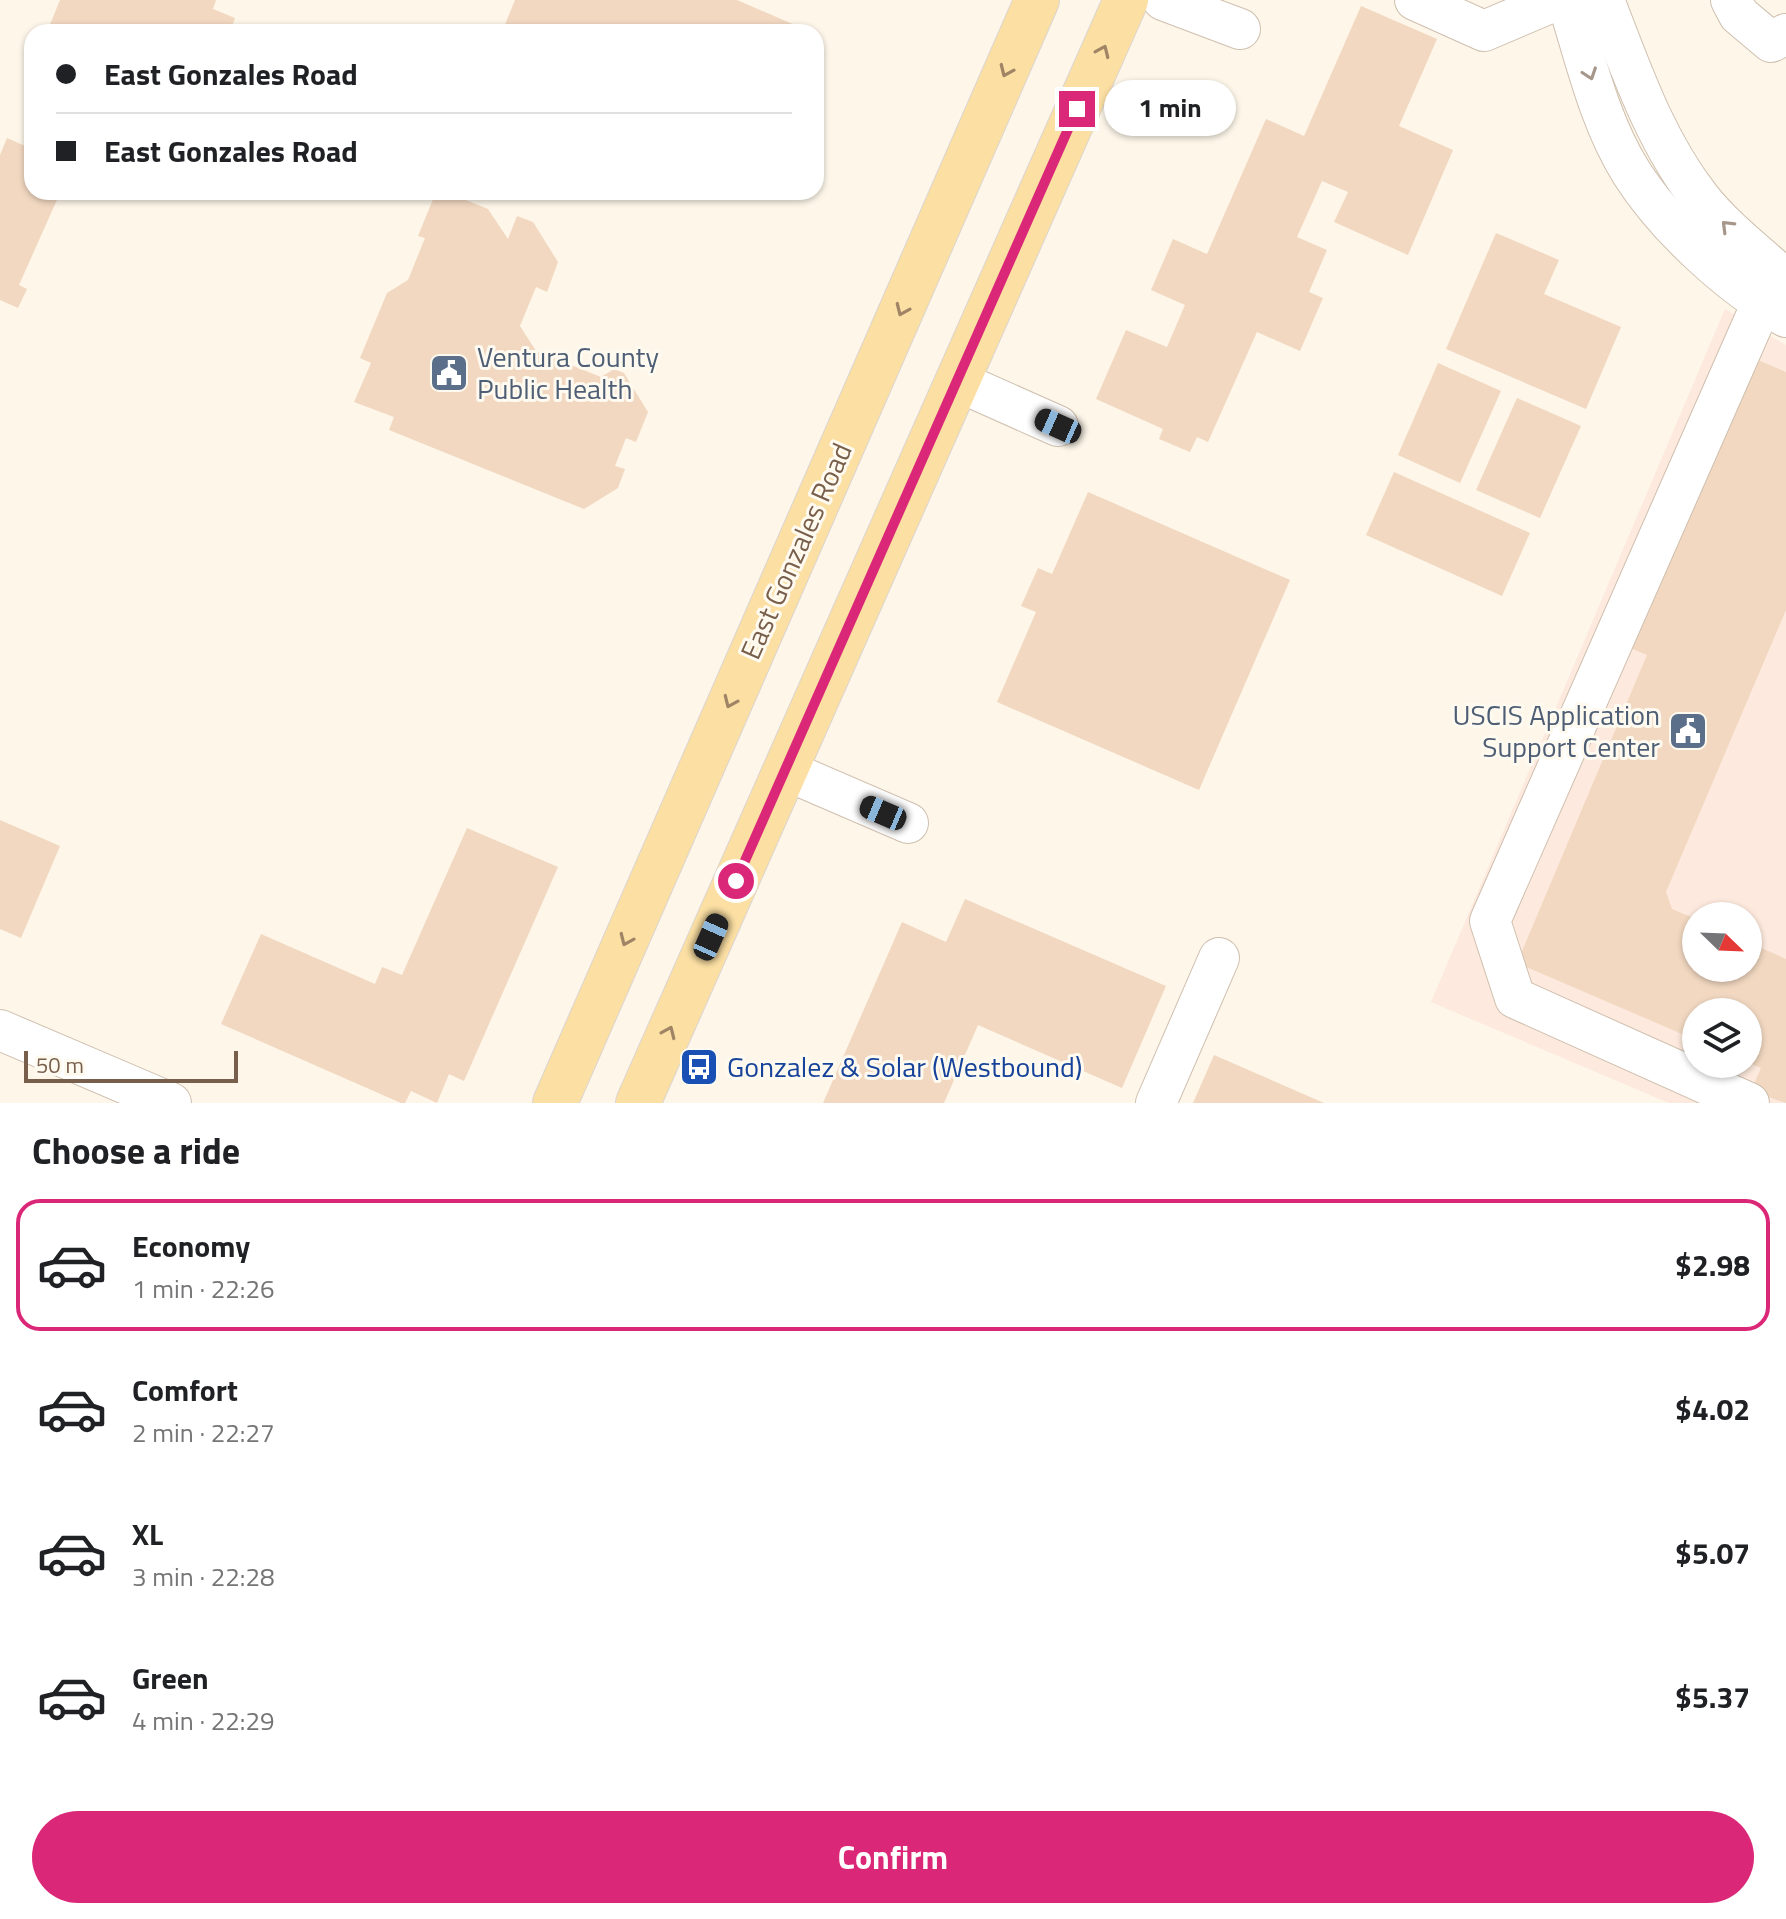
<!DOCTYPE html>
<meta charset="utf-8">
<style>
body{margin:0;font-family:"Titillium Web",sans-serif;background:#f2f2f2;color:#202124;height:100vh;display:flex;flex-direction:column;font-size:30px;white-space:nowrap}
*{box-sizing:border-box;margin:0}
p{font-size:26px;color:#757577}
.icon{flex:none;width:44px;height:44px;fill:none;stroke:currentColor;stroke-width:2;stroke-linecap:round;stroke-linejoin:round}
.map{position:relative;height:1103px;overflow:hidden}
.side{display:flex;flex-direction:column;background:#fff;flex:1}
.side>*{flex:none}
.guide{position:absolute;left:24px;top:24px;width:800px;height:176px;border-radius:24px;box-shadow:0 2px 6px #0004;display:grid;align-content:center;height:176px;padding:0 32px;background:#fff}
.needle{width:52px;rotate:113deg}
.controls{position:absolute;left:1682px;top:902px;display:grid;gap:16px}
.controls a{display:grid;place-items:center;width:80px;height:80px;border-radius:50%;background:#fff;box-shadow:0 2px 6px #0004;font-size:40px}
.scale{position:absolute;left:24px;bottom:20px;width:214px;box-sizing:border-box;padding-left:8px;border:4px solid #785f4c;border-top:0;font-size:22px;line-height:28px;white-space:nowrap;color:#785f4c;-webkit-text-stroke:6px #fffaf0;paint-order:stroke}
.end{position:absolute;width:36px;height:36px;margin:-18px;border:10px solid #db2777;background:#fff;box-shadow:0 0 0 4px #fff}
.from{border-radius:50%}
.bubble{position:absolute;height:56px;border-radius:28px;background:#fff;box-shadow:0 2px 6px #0004;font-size:26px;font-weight:700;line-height:56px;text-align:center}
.car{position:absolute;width:24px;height:48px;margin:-24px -12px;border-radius:10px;box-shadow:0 0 6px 2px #0007;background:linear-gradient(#222 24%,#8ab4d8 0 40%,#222 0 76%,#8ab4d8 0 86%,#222 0)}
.guide b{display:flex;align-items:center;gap:28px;height:76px;font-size:30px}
.guide b+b{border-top:2px solid #e0e0e0}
.guide i{width:20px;height:20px;background:#202124}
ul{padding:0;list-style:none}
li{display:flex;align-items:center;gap:24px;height:132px;margin:0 16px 12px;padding:0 16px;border:4px solid transparent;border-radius:24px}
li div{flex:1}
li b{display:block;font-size:30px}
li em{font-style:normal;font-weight:700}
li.on{border-color:#db2777}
li>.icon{width:72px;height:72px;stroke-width:1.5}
h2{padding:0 32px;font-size:36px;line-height:96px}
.button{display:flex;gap:16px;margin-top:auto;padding:16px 32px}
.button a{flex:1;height:92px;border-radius:48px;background:#db2777;color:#fff;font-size:32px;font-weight:700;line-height:92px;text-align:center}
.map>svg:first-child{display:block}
.commercial{fill:#fde9dd;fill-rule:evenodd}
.building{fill:#f2d8c1}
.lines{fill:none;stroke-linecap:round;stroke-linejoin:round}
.minor-casing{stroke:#cfbfae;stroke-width:42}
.major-casing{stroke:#dcd5d0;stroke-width:46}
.minor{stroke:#fff;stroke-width:40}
.major{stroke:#fbdfa3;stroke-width:44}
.oneway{stroke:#9f8566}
.oneway2{stroke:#a7978b}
.route{stroke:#db2777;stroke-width:10}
.labels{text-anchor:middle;stroke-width:6;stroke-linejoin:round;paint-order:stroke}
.service-label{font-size:28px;fill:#4e5e75;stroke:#fffaf0;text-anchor:start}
.street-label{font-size:28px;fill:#785f4c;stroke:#fffaf0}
.transit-label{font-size:28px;fill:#164399;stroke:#fffaf0;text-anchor:start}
</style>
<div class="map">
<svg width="1786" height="1103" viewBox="0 0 1786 1103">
<rect width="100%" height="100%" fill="#fdf6e9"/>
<path class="commercial" d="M1725,309L1786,345V1103H1669L1431,1002ZM1696,916H1748V968H1696ZM1696,1012H1748V1064H1696Z"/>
<g class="building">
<path d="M60,0H216L213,9L235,18L230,32H60L49,27Z"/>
<path d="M515,0H737L811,32H502Z"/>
<path d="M1361,6L1437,39L1399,126L1453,150L1408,255L1334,222L1348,192L1322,181L1297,237L1327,250L1309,292L1323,298L1300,351L1257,332L1208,442L1197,437L1190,452L1159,439L1163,429L1096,399L1126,330L1167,347L1185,305L1151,290L1173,239L1207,254L1266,119L1304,136Z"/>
<path d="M7,138L32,149V192H80L76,200L60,193L19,285L27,289L18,308L0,300V155Z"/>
<path d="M436,192H446L488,209L508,239L517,216L533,222L558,262L547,292L536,287L520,326L536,351L601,377L614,369L624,373L648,412L636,442L626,438L615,466L625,469L618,488L584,509L389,430L394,417L354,402L371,363L360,358L387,293L408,280L425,238L418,236Z"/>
<path d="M1496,233L1559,260L1544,294L1621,327L1586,409L1446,349Z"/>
<path d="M1758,360L1786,372V610L1666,892L1672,909L1696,919V968H1748V942L1786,959V1103L1751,1091L1761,1068L1748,1062V1012H1696V1040L1517,963L1647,655L1628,647L1722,428L1728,431Z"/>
<path d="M1438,363L1501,391L1460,483L1398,455Z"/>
<path d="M1517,398L1581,426L1540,518L1476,490Z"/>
<path d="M1394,472L1530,533L1502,596L1366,535Z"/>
<path d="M1088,492L1290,580L1199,790L997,702L1036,612L1021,606L1038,568L1052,574Z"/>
<path d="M0,820L60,846L21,938L0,929Z"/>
<path d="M467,828L558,867L464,1081L449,1074L437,1103L411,1091L405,1103H401L221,1024L261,934L375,984L382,967L402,975Z"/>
<path d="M965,899L1166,986L1122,1088L978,1025L944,1103H823L902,922L946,942Z"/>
<path d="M1214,1055L1324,1103H1193Z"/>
</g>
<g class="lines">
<g class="minor-casing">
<g id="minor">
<path d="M1163,0L1240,29"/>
<path d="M1415,0L1484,31L1557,0"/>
<path d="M1567,0C1585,57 1599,121 1631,172C1665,226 1731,287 1786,317"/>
<path d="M1604,0C1631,69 1654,139 1700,198C1721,225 1750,248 1776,271L1786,276"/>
<path d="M1731,0L1739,15L1771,42L1786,34"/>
<path d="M957,381L1058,426"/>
<path d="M785,770L908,823"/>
<path d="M0,1030L171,1103"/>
<path d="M1156,1103L1219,958"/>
<path d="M1749,1103L1515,998L1490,921L1776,271"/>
</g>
</g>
<g class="major-casing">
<g id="major">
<path d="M555,1103L1037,0"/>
<path d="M638,1103L1126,0"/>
</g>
</g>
<use href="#minor" class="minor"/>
<use href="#major" class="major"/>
</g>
<defs><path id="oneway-chevron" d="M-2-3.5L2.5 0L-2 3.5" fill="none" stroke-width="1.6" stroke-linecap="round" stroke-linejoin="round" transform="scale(2)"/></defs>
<g class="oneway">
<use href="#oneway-chevron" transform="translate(1103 51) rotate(-66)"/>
<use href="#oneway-chevron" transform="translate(1006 71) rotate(114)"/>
<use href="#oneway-chevron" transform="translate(902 310) rotate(114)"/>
<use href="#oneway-chevron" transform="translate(730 702) rotate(114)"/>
<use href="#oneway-chevron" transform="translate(626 940) rotate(114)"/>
<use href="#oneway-chevron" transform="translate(669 1032) rotate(-66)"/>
</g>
<g class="oneway2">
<use href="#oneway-chevron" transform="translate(1590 74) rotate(71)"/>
<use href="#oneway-chevron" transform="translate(1727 226) rotate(-135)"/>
</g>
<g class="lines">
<path class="route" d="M736,881L1077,109"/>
</g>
<defs>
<g id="civic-square" transform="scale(2)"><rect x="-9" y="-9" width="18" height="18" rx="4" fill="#5c6f8a" stroke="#fffaf0"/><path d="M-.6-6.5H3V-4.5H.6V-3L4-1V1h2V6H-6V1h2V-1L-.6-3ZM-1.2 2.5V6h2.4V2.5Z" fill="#fff"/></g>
<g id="bus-square" transform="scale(2)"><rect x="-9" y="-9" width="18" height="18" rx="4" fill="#1a4fb4" stroke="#fffaf0"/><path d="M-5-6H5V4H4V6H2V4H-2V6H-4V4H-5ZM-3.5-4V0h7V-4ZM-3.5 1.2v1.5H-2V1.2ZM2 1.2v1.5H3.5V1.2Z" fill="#fff"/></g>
</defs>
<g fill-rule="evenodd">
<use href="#civic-square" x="449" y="373"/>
<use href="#civic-square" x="1688" y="731"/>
<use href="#bus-square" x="699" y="1067"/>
</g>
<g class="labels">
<g class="service-label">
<text x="477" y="367">Ventura County<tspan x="477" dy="32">Public Health</tspan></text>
<text x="1660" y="725" text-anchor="end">USCIS Application<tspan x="1660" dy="32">Support Center</tspan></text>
</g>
<g class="street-label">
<text transform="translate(796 551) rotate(-66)" y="10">East Gonzales Road</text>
</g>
<g class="transit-label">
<text x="727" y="1077">Gonzalez &amp; Solar (Westbound)</text>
</g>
</g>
</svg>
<div class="controls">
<a><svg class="needle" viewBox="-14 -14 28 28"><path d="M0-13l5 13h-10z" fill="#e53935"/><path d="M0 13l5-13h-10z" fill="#757577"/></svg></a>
<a><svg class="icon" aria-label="layers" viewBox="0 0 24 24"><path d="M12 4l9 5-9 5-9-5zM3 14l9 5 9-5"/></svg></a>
</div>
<div class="scale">50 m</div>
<i class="end from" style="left:736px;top:881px"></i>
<i class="end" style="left:1077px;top:109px"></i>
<div class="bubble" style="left:1104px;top:80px;width:132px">1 min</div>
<i class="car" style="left:1058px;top:426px;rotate:294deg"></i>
<i class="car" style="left:883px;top:813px;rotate:293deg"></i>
<i class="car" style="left:711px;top:937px;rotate:24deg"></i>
<div class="guide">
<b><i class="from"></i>East Gonzales Road</b>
<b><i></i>East Gonzales Road</b>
</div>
</div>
<section class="side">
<h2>Choose a ride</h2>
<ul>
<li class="on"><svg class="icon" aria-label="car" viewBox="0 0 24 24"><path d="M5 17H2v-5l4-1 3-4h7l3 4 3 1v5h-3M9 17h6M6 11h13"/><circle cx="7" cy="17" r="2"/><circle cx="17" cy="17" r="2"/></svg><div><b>Economy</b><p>1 min · 22:26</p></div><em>$2.98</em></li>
<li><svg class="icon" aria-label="car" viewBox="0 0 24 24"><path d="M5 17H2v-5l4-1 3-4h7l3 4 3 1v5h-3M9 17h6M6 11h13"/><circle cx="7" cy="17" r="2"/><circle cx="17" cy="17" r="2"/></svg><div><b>Comfort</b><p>2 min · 22:27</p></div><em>$4.02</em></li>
<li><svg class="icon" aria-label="car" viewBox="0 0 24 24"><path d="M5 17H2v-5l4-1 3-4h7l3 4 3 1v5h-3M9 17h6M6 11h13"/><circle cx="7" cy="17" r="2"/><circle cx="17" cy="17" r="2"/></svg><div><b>XL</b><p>3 min · 22:28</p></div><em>$5.07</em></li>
<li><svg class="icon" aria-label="car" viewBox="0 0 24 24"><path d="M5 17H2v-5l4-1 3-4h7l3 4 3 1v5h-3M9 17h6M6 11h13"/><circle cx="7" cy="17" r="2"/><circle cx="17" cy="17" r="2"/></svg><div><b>Green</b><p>4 min · 22:29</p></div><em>$5.37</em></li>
</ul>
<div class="button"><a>Confirm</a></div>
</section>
